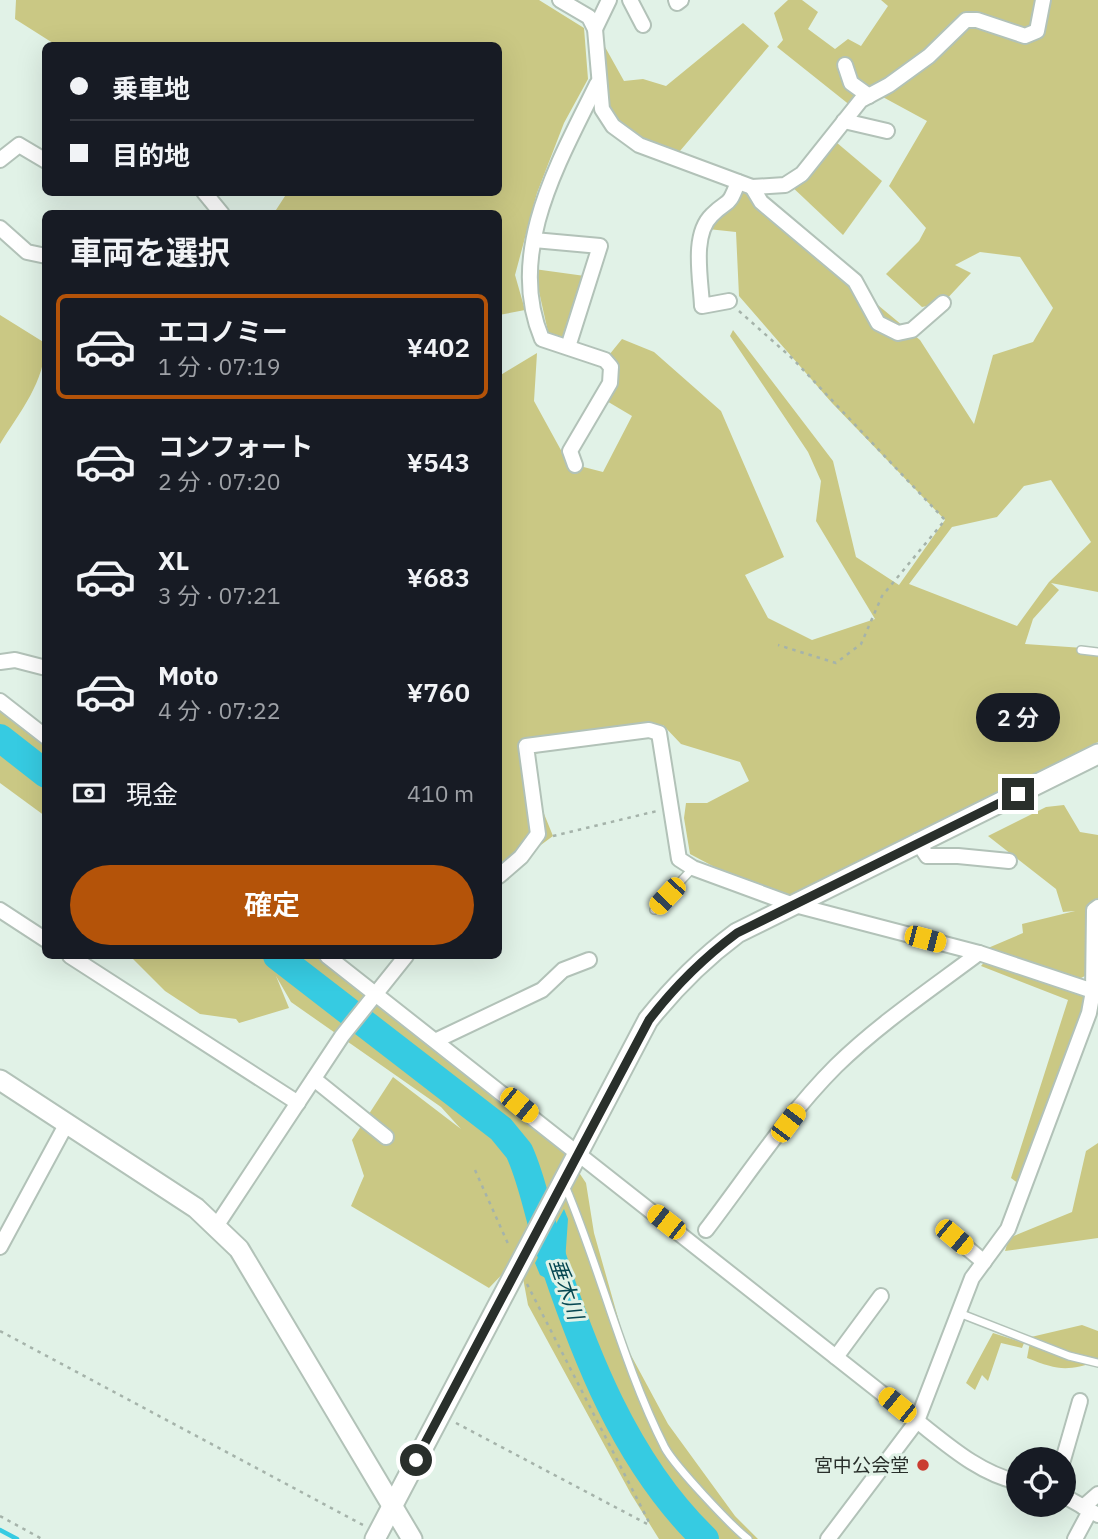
<!DOCTYPE html>
<html lang="ja">
<meta charset="utf-8">
<style>
body{margin:0;font-family:"IBM Plex Sans","Noto Sans JP",sans-serif;background:#20242c;color:#f1f3f6;height:100vh;display:flex;flex-direction:column;font-size:26px;white-space:nowrap}
*{box-sizing:border-box;margin:0}
p{font-size:23px;color:#9ea1a6}
.icon{flex:none;width:38px;height:38px;fill:none;stroke:currentColor;stroke-width:2;stroke-linecap:round;stroke-linejoin:round}
.map{position:relative;flex:1;overflow:hidden}
.details{position:absolute;left:42px;top:210px;width:460px;height:749px;display:flex;flex-direction:column;background:#171b24;border-radius:10px;box-shadow:0 7px 28px #0002}
.details>*{flex:none}
.hud{position:absolute;left:42px;top:42px;width:460px;height:154px;border-radius:10px;box-shadow:0 7px 28px #0002;display:grid;align-content:center;height:154px;padding:0 28px;background:#171b24}
.controls{position:absolute;left:1006px;top:1447px;display:grid;gap:14px}
.controls a{display:grid;place-items:center;width:70px;height:70px;border-radius:50%;background:#171b24;box-shadow:0 7px 28px #0002;font-size:35px}
.end{position:absolute;width:32px;height:32px;margin:-16px;border:9px solid #292f2b;background:#fff;box-shadow:0 0 0 4px #fff}
.from{border-radius:50%}
.bubble{position:absolute;height:49px;border-radius:24px;background:#171b24;box-shadow:0 7px 28px #0002;font-size:23px;font-weight:600;line-height:49px;text-align:center}
.car{position:absolute;width:21px;height:42px;margin:-21px -10px;border-radius:9px;box-shadow:0 0 5px 2px #0007;background:linear-gradient(#f5c518 24%,#345 0 40%,#f5c518 0 76%,#345 0 86%,#f5c518 0)}
.hud b{display:flex;align-items:center;gap:24px;height:66px;font-size:26px}
.hud b+b{border-top:2px solid #363941}
.hud i{width:18px;height:18px;background:#f1f3f6}
ul{padding:0;list-style:none}
li{display:flex;align-items:center;gap:21px;height:105px;margin:0 14px 10px;padding:0 14px;border:4px solid transparent;border-radius:10px}
li div{flex:1}
li b{display:block;font-size:26px}
li em{font-style:normal;font-weight:600}
li.selected{border-color:#b45309}
li>.icon{width:63px;height:63px;stroke-width:1.5}
h2{padding:0 28px;font-size:32px;line-height:84px}
.pay{display:flex;align-items:center;gap:18px;height:77px;padding:0 28px;font-size:26px}
.pay p{margin-inline-start:auto}
.button{display:flex;gap:14px;margin-top:auto;padding:14px 28px}
.button a{flex:1;height:80px;border-radius:42px;background:#b45309;color:#fff;font-size:28px;font-weight:600;line-height:80px;text-align:center}
.map>svg:first-child{display:block}
.green{fill:#cac884;fill-rule:evenodd}
.water{fill:#36cbe2}
.lines{fill:none;stroke-linecap:round;stroke-linejoin:round}
.stream{stroke:#36cbe2;stroke-width:4.5}
.river{stroke:#36cbe2;stroke-width:28}
.lane-casing{stroke:#b2c2b8;stroke-width:10}
.street-casing{stroke:#b2c2b8;stroke-width:18}
.secondary-casing{stroke:#b2c2b8;stroke-width:23}
.path{stroke:#a5b3aa;stroke-width:2.5;stroke-dasharray:3.5 5;stroke-linecap:butt}
.lane{stroke:#fff;stroke-width:7}
.street{stroke:#fff;stroke-width:14}
.secondary{stroke:#fff;stroke-width:19}
.route{stroke:#292f2b;stroke-width:9}
.poi-dot{fill:#ca3d31;stroke:#e1f2e7;stroke-width:2.5}
.labels{text-anchor:middle;stroke-width:6;stroke-linejoin:round;paint-order:stroke}
.poi-label{font-size:19px;fill:#292f2b;stroke:#e1f2e7;text-anchor:end}
.water-label{font-size:21px;font-style:italic;fill:#054751;stroke:#e1f2e7}
</style>
<div class="map">
<svg width="1098" height="1539" viewBox="0 0 1098 1539">
<rect width="100%" height="100%" fill="#e1f2e7"/>
<g class="green">
<path d="M16,0H539L584,28L588,79L564,123L537,193L515,275L525,310L499,315V214L274,213L287,193L499,192V46L56,45L15,19Z"/>
<path d="M788,0H802L818,12L808,29L835,49L848,39L861,46L888,6L881,0H1098V592L1051,583L1059,590L1033,619L1025,644L1098,649V742L794,896L739,880L690,854L684,818L686,803H707L749,781L740,762L681,744L663,725L521,757L553,836L499,876V376L537,353L534,401L568,463L603,472L632,416L605,400V360L622,339L654,352L721,411L784,557L745,575L768,618L812,640L875,619L816,521L821,481L808,452L730,336L733,330L833,461L856,557L899,585L945,520L832,403L739,296L736,232L708,229L741,189H749L773,218L920,340L974,424L993,355L1033,342L1053,308L1020,257L980,252L955,265L971,273L943,303L922,307L886,274L919,241L926,228L889,186L927,121L857,83L864,95L851,106L777,47L783,40L774,13ZM1051,480L1091,542L1049,582L1017,626L909,584L952,527L997,517L1024,486Z"/>
<path d="M743,23L769,46L674,158L632,140L605,113L595,29L624,81L643,79L666,86Z"/>
<path d="M836,142L882,181L843,235L788,183Z"/>
<path d="M534,269L585,276L564,346L550,341Z"/>
<path d="M0,315L45,343C46,381 19,413 0,444Z"/>
<path d="M0,705L45,741V816L0,783Z"/>
<path d="M1064,805L1080,832L1098,835V907L1089,974L1077,980L988,948L1023,933L1022,924L1075,911L1063,912L1056,889L988,836L1046,807Z"/>
<path d="M130,956H315L400,1015L562,1147L586,1183L594,1233L626,1346L668,1424L735,1516L758,1539H659L631,1494L528,1305L518,1251L513,1263L489,1288L351,1206L364,1176L352,1140L393,1077L461,1129L441,1107L291,1002L276,976L289,1008L239,1023L236,1019L200,1014L165,991Z"/>
<path d="M987,959L1093,994L1023,1187L1011,1178L1068,1000L981,966Z"/>
<path d="M1098,1143V1238L1005,1251L1009,1238L1072,1212L1086,1151Z"/>
<path d="M1082,1325L1098,1331V1361C1066,1372 1058,1370 1027,1358L1031,1337Z"/>
<path d="M993,1333L1024,1343L1022,1348L1001,1343L988,1381L982,1375L975,1390L966,1383Z"/>
</g>
<path class="water" d="M564,1209L568,1219L565,1262L583,1316L575,1318L564,1288L540,1275L535,1263Z"/>
<g class="lines">
<path class="stream" d="M0,1530L17,1539"/>
<g class="river">
<path d="M0,738L46,774"/>
<path d="M277,956L501,1129L519,1151C533,1181 538,1215 549,1247C583,1351 625,1462 705,1539"/>
</g>
<g class="lane-casing">
<g id="lane">
<path d="M1081,650L1098,652"/>
<path d="M654,910L693,868"/>
<path d="M566,1188C602,1274 623,1365 665,1448C675,1466 730,1525 748,1539"/>
<path d="M959,1313L1069,1356L1098,1363"/>
</g>
</g>
<g class="street-casing">
<g id="street">
<path d="M560,0L589,17L595,29L602,109L613,126L639,145L752,187L785,185L802,174L861,100L889,85L929,56L966,20H977L1025,36L1037,31L1043,0"/>
<path d="M630,0L643,25"/>
<path d="M676,0L677,3L681,0"/>
<path d="M595,29L609,0"/>
<path d="M845,65L851,83L869,96"/>
<path d="M844,121L887,131"/>
<path d="M0,160L19,145L46,161"/>
<path d="M752,187L761,202L855,281L878,323L898,333L912,330L943,303"/>
<path d="M204,192L222,214"/>
<path d="M0,228L27,252L46,256"/>
<path d="M534,240L600,246L568,347"/>
<path d="M729,301L702,306C701,280 691,235 712,215C729,198 728,209 738,182"/>
<path d="M575,465L570,451L610,383L611,367L605,360L542,339C505,252 560,160 597,84"/>
<path d="M0,662L15,660L46,668"/>
<path d="M0,701L46,737"/>
<path d="M917,841L927,856H958L1009,861"/>
<path d="M499,876L521,857L538,834L526,746L649,730L659,733L679,859L693,868L791,904L979,953L1093,991"/>
<path d="M0,910L46,940"/>
<path d="M70,956L298,1103"/>
<path d="M327,956L917,1421C949,1446 979,1473 1018,1482"/>
<path d="M437,1040L542,990L563,970L589,960"/>
<path d="M314,1079L386,1137"/>
<path d="M217,1225L342,1036L406,956"/>
<path d="M706,1230C748,1175 787,1115 836,1066C879,1024 931,989 979,953"/>
<path d="M954,1237L984,1262"/>
<path d="M0,1247L67,1123"/>
<path d="M836,1357L881,1296"/>
<path d="M1063,1460L1080,1401"/>
<path d="M1064,1496L1098,1515"/>
<path d="M1083,1507L1098,1494"/>
<path d="M828,1539L917,1421L972,1278L1008,1229L1089,1013L1093,991L1094,910L1098,907"/>
<path d="M1075,1539L1090,1511"/>
</g>
</g>
<g class="secondary-casing">
<g id="secondary">
<path d="M0,1080L196,1208L239,1249L412,1539"/>
<path d="M375,1539L648,1020C675,986 702,959 737,933L1098,754"/>
</g>
</g>
<g class="path">
<path d="M739,311L793,359L945,520L882,596L861,644L836,663L778,645"/>
<path d="M553,836L657,811"/>
<path d="M475,1170L509,1246"/>
<path d="M527,1284L651,1526"/>
<path d="M0,1331L363,1525"/>
<path d="M456,1423L651,1526"/>
<path d="M0,1516L42,1539"/>
</g>
<use href="#lane" class="lane"/>
<use href="#street" class="street"/>
<use href="#secondary" class="secondary"/>
</g>
<g class="lines">
<path class="route" d="M416,1460L649,1020C675,986 702,959 737,933L1018,794"/>
</g>
<circle class="poi-dot" cx="923" cy="1465" r="7"/>
<g class="labels">
<g class="poi-label">
<text x="909" y="1472">宮中公会堂</text>
</g>
<g class="water-label">
<text transform="translate(566 1289) rotate(71)" y="7">垂木川</text>
</g>
</g>
</svg>
<div class="controls">
<a><svg class="icon" aria-label="locate" viewBox="0 0 24 24"><circle cx="12" cy="12" r="6"/><path d="M12 2v4M12 18v4M2 12h4M18 12h4"/></svg></a>
</div>
<i class="end from" style="left:416px;top:1460px"></i>
<i class="end" style="left:1018px;top:794px"></i>
<div class="bubble" style="left:976px;top:693px;width:84px">2 分</div>
<i class="car" style="left:667px;top:896px;rotate:223deg"></i>
<i class="car" style="left:925px;top:939px;rotate:105deg"></i>
<i class="car" style="left:519px;top:1105px;rotate:129deg"></i>
<i class="car" style="left:788px;top:1123px;rotate:37deg"></i>
<i class="car" style="left:666px;top:1222px;rotate:308deg"></i>
<i class="car" style="left:954px;top:1237px;rotate:130deg"></i>
<i class="car" style="left:897px;top:1405px;rotate:309deg"></i>
<div class="hud">
<b><i class="from"></i>乗車地</b>
<b><i></i>目的地</b>
</div>
<section class="details">
<h2>車両を選択</h2>
<ul>
<li class="selected"><svg class="icon" aria-label="car" viewBox="0 0 24 24"><path d="M5 17H2v-5l4-1 3-4h7l3 4 3 1v5h-3M9 17h6M6 11h13"/><circle cx="7" cy="17" r="2"/><circle cx="17" cy="17" r="2"/></svg><div><b>エコノミー</b><p>1 分 · 07:19</p></div><em>¥402</em></li>
<li><svg class="icon" aria-label="car" viewBox="0 0 24 24"><path d="M5 17H2v-5l4-1 3-4h7l3 4 3 1v5h-3M9 17h6M6 11h13"/><circle cx="7" cy="17" r="2"/><circle cx="17" cy="17" r="2"/></svg><div><b>コンフォート</b><p>2 分 · 07:20</p></div><em>¥543</em></li>
<li><svg class="icon" aria-label="car" viewBox="0 0 24 24"><path d="M5 17H2v-5l4-1 3-4h7l3 4 3 1v5h-3M9 17h6M6 11h13"/><circle cx="7" cy="17" r="2"/><circle cx="17" cy="17" r="2"/></svg><div><b>XL</b><p>3 分 · 07:21</p></div><em>¥683</em></li>
<li><svg class="icon" aria-label="car" viewBox="0 0 24 24"><path d="M5 17H2v-5l4-1 3-4h7l3 4 3 1v5h-3M9 17h6M6 11h13"/><circle cx="7" cy="17" r="2"/><circle cx="17" cy="17" r="2"/></svg><div><b>Moto</b><p>4 分 · 07:22</p></div><em>¥760</em></li>
</ul>
<div class="pay"><svg class="icon" aria-label="cash" viewBox="0 0 24 24"><path d="M3 7h18v10H3z"/><circle cx="12" cy="12" r="2"/></svg>現金<p>410 m</p></div>
<div class="button"><a>確定</a></div>
</section>
</div>
